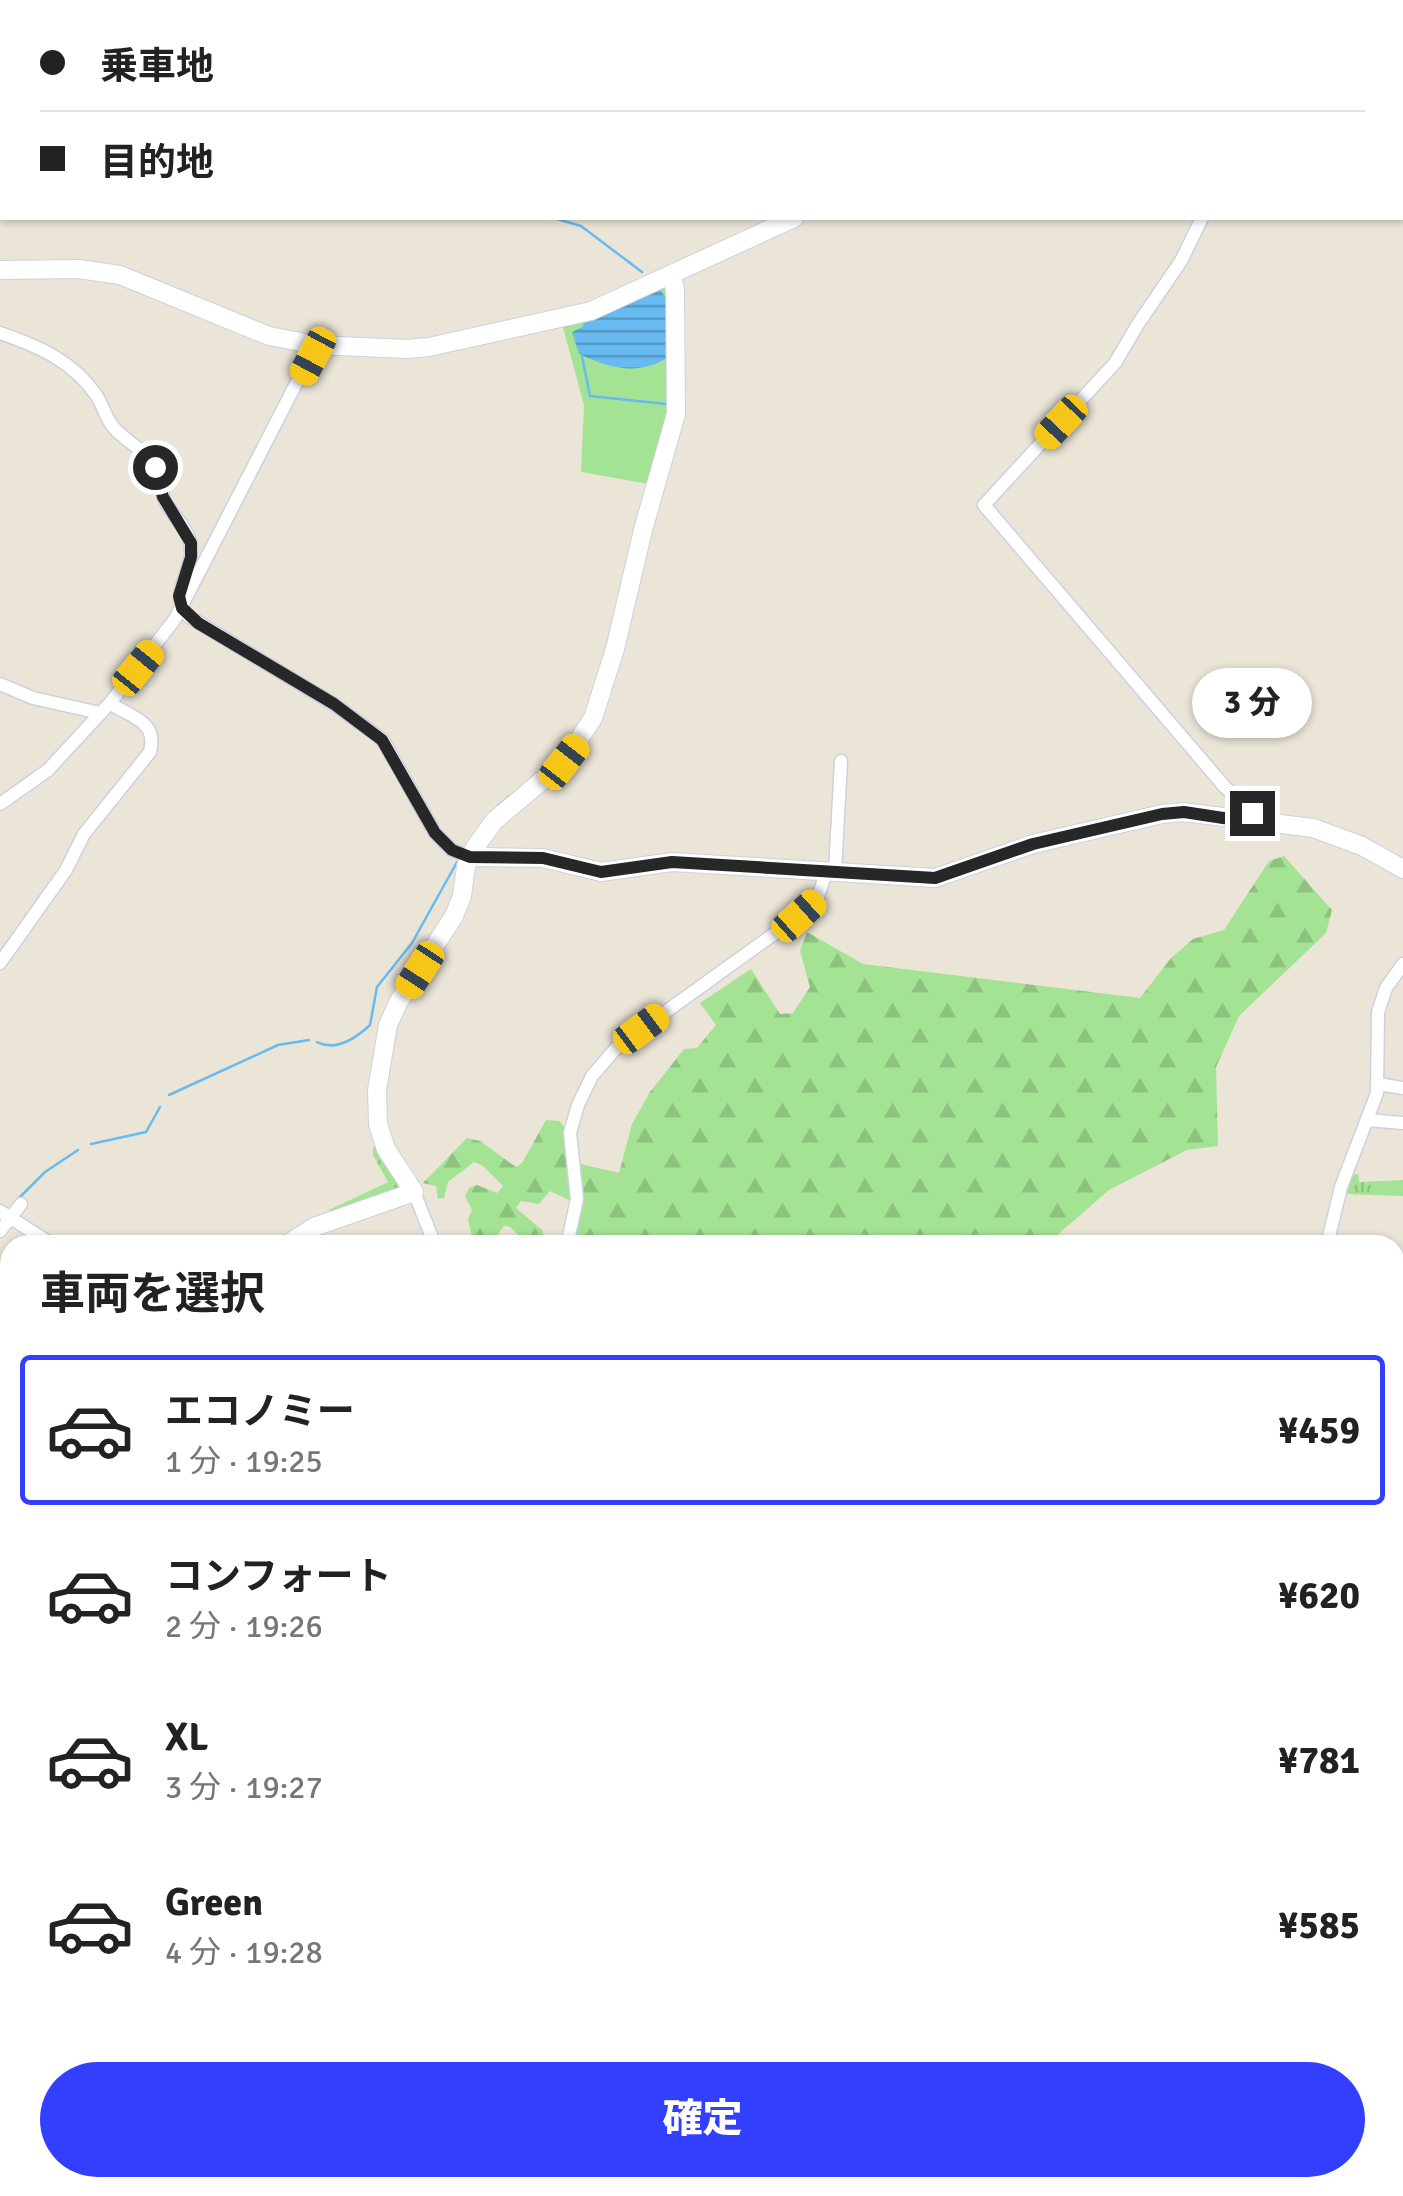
<!DOCTYPE html>
<html lang="ja">
<meta charset="utf-8">
<style>
body{margin:0;font-family:Signika,"Noto Sans JP",sans-serif;background:#f2f2f2;color:#222;height:100vh;display:flex;flex-direction:column;font-size:38px;white-space:nowrap}
*{box-sizing:border-box;margin:0}
p{font-size:32px;color:#767676}
.icon{flex:none;width:55px;height:55px;fill:none;stroke:currentColor;stroke-width:2;stroke-linecap:round;stroke-linejoin:round}
.map{position:relative;flex:1;overflow:hidden}
.panel{position:absolute;left:0px;top:1235px;width:1405px;height:962px;display:flex;flex-direction:column;background:#fff;border-radius:30px 30px 0 0;box-shadow:0 2px 8px #0004}
.panel>*{flex:none}
.banner{position:absolute;left:0px;top:0px;width:1405px;height:220px;box-shadow:0 2px 8px #0004;display:grid;align-content:center;height:220px;padding:0 40px;background:#fff}
.end{position:absolute;width:45px;height:45px;margin:-22px;border:12px solid #272727;background:#fff;box-shadow:0 0 0 5px #fff}
.from{border-radius:50%}
.bubble{position:absolute;height:70px;border-radius:35px;background:#fff;box-shadow:0 2px 8px #0004;font-size:32px;font-weight:800;line-height:70px;text-align:center}
.car{position:absolute;width:30px;height:60px;margin:-30px -15px;border-radius:12px;box-shadow:0 0 8px 2px #0007;background:linear-gradient(#f5c518 24%,#345 0 40%,#f5c518 0 76%,#345 0 86%,#f5c518 0)}
.banner b{display:flex;align-items:center;gap:35px;height:95px;font-size:38px}
.banner b+b{border-top:2px solid #e0e0e0}
.banner i{width:25px;height:25px;background:#222}
ul{padding:0;list-style:none}
li{display:flex;align-items:center;gap:30px;height:150px;margin:0 20px 15px;padding:0 20px;border:5px solid transparent;border-radius:10px}
li div{flex:1}
li b{display:block;font-size:38px}
li em{font-style:normal;font-weight:800}
li.current{border-color:#323ffe}
li>.icon{width:90px;height:90px;stroke-width:1.5}
h2{padding:0 40px;font-size:45px;line-height:120px}
.primary-button{display:flex;gap:20px;margin-top:auto;padding:20px 40px}
.primary-button a{flex:1;height:115px;border-radius:60px;background:#323ffe;color:#fff;font-size:40px;font-weight:800;line-height:115px;text-align:center}
.map>svg:first-child{display:block}
.grass{fill:url(#grass-tufts)}
.forest{fill:url(#forest-firs)}
.park{fill:#a4e393}
.garden{fill:url(#garden-dots)}
.water{fill:url(#water-rules)}
.lines{fill:none;stroke-linecap:round;stroke-linejoin:round}
.stream{stroke:#67bbf1;stroke-width:2.5}
.street-casing{stroke:#cecfe1;stroke-width:15}
.secondary-casing{stroke:#cecfe1;stroke-width:20}
.primary-casing{stroke:#c7c7c7;stroke-width:22}
.street{stroke:#fff;stroke-width:12}
.secondary{stroke:#fff;stroke-width:18}
.primary{stroke:#f3e255;stroke-width:20}
.route{stroke:#272727;stroke-width:12}
</style>
<div class="map">
<svg width="1403" height="2196" viewBox="0 0 1403 2196">
<defs>
<pattern id="grass-tufts" width="24" height="20" patternUnits="userSpaceOnUse" patternTransform="scale(2.5)"><rect width="24" height="20" fill="#a4e393"/><path d="M3 7l-1-3M5 7V3M7 7l1-3M15 17l-1-3M17 17v-4M19 17l1-3" fill="none" stroke="#8dc37f"/></pattern>
<pattern id="forest-firs" width="22" height="20" patternUnits="userSpaceOnUse" patternTransform="scale(2.5)"><rect width="22" height="20" fill="#a4e393"/><path d="M5 1l3.5 6h-7zM16 11l3.5 6h-7z" fill="#8dc37f"/></pattern>
<pattern id="garden-dots" width="8" height="8" patternUnits="userSpaceOnUse" patternTransform="scale(2.5)"><rect width="8" height="8" fill="#a4e393"/><path d="M2 2h.1M6 6h.1" fill="none" stroke="#8dc37f" stroke-width="1.8" stroke-linecap="round"/></pattern>
<pattern id="water-rules" width="6" height="5" patternUnits="userSpaceOnUse" patternTransform="scale(2.5)"><rect width="6" height="5" fill="#67bbf1"/><path d="M0 2.5h6" fill="none" stroke="#5598c3"/></pattern>
</defs>
<rect width="100%" height="100%" fill="#ebe5d8"/>
<g class="grass">
<path d="M379,1144L398,1178L401,1190L331,1216L329,1210L388,1182L373,1155V1148Z"/>
<path d="M1358,1174L1359,1182L1403,1180V1196L1344,1194L1351,1175Z"/>
<path d="M10,1477V1571L0,1554V1490L7,1503L0,1481Z"/>
</g>
<g class="forest">
<path d="M1284,856L1332,910L1326,933L1239,1016L1216,1067L1218,1146L1187,1150L1109,1190L1046,1245H572L571,1201L550,1191L539,1204L521,1201L516,1208L542,1230L544,1236L537,1245H528L510,1227L504,1226L490,1245H474L468,1219L472,1210L465,1196L469,1188L477,1185L497,1193L503,1186L483,1166L474,1162L448,1182L444,1198L438,1199L436,1186L423,1183L467,1138L480,1141L516,1167L522,1163L546,1120L560,1121L566,1130L567,1166L581,1164L619,1173L632,1124L650,1092L684,1049L697,1048L716,1025L700,1003L751,969L780,1014L793,1013L810,987L800,951L807,932L863,964L1140,998L1171,958L1193,939L1224,930L1269,861Z"/>
<path d="M0,1554L10,1571V1786L0,1784Z"/>
</g>
<path class="park" d="M665,286L669,294L672,400L649,484L581,472L584,405L562,324Z"/>
<g class="garden">
<path d="M0,1784L10,1786V1863L0,1866Z"/>
<path d="M10,1877V1951L0,1954V1880Z"/>
<path d="M10,1960V2041L9,2042L0,2019V1963Z"/>
</g>
<path class="water" d="M660,289L667,300V358C638,376 609,368 579,354L572,332L582,327L585,321Z"/>
<g class="lines">
<g class="stream">
<path d="M0,120L2,118"/>
<path d="M554,218L581,226L642,272"/>
<path d="M582,356L590,396L666,404"/>
<path d="M498,806L511,795"/>
<path d="M317,1042C336,1052 356,1038 370,1025L377,987L412,943L457,862"/>
<path d="M169,1095L278,1045L309,1040"/>
<path d="M91,1144L146,1132L160,1107"/>
<path d="M19,1198L45,1172L78,1150"/>
<path d="M0,1877L10,1874"/>
</g>
<g class="street-casing">
<g id="street">
<path d="M659,0L661,2"/>
<path d="M1005,0L1008,2"/>
<path d="M1402,34H1403"/>
<path d="M1402,77L1403,78"/>
<path d="M1202,218L1181,261L1138,324L1115,363L984,505L1224,786L1252,813L1256,823"/>
<path d="M0,333C38,346 73,361 96,395C104,406 105,419 115,429C127,442 145,450 154,466C161,478 160,491 166,503C173,515 187,528 190,542C197,569 167,591 188,616L335,705L383,740L435,833L452,850L470,857"/>
<path d="M0,684L33,698L100,713"/>
<path d="M0,804L48,770L110,703L175,619L316,345"/>
<path d="M835,872L841,761"/>
<path d="M0,963L66,870L84,834L150,752C158,720 131,718 110,703"/>
<path d="M1378,1084L1403,1088"/>
<path d="M1367,1120L1403,1123"/>
<path d="M414,1192L435,1245"/>
<path d="M0,1211L53,1245"/>
<path d="M0,1231L21,1204"/>
<path d="M567,1245L577,1199L570,1133L578,1105L592,1076L618,1046L799,916L818,897L826,872"/>
<path d="M1327,1245L1341,1187L1377,1093L1378,1012L1386,988L1403,964"/>
<path d="M1395,1441L1403,1439"/>
<path d="M1395,1561L1403,1562"/>
<path d="M1395,1670L1403,1669"/>
<path d="M1395,1819L1403,1817"/>
<path d="M1395,1929L1403,1926"/>
<path d="M0,1957L10,1955"/>
<path d="M0,2116L10,2166"/>
<path d="M16,2188L19,2196"/>
<path d="M106,2189L115,2196"/>
<path d="M174,2196L180,2188"/>
<path d="M216,2196L221,2188"/>
<path d="M331,2196L336,2188"/>
<path d="M480,2196L485,2188"/>
</g>
</g>
<g class="secondary-casing">
<g id="secondary">
<path d="M969,2L971,0"/>
<path d="M0,270L79,269L120,275L269,336L316,345L407,349L429,347L591,311L794,218"/>
<path d="M470,857L543,858L601,872L672,862L935,878L1033,844L1162,814L1183,812L1313,828L1362,846L1403,869"/>
<path d="M286,1245L314,1227L414,1192L386,1149L378,1124L377,1090L388,1025L399,1001L454,916L462,896L466,866L474,849L494,821L564,762L593,718L615,649L643,530L676,414L675,289L671,275"/>
<path d="M627,2196L632,2188"/>
</g>
</g>
<g class="primary-casing">
<g id="primary">
<path d="M1395,2075L1403,2074"/>
<path d="M0,2099L10,2097"/>
</g>
</g>
<use href="#street" class="street"/>
<use href="#secondary" class="secondary"/>
<use href="#primary" class="primary"/>
</g>
<g class="lines">
<path class="route" d="M155,467L163,497L191,543V557L179,596L182,608L198,623L334,704L382,740L435,833L452,850L470,857L543,858L601,872L672,862L935,878L1033,844L1162,814L1184,812L1256,823L1252,813"/>
</g>
</svg>
<i class="end from" style="left:155px;top:467px"></i>
<i class="end" style="left:1252px;top:813px"></i>
<div class="bubble" style="left:1192px;top:668px;width:120px">3 分</div>
<i class="car" style="left:313px;top:356px;rotate:208deg"></i>
<i class="car" style="left:1061px;top:422px;rotate:223deg"></i>
<i class="car" style="left:138px;top:668px;rotate:39deg"></i>
<i class="car" style="left:564px;top:762px;rotate:38deg"></i>
<i class="car" style="left:799px;top:916px;rotate:48deg"></i>
<i class="car" style="left:420px;top:970px;rotate:213deg"></i>
<i class="car" style="left:641px;top:1029px;rotate:53deg"></i>
<div class="banner">
<b><i class="from"></i>乗車地</b>
<b><i></i>目的地</b>
</div>
<section class="panel">
<h2>車両を選択</h2>
<ul>
<li class="current"><svg class="icon" aria-label="car" viewBox="0 0 24 24"><path d="M5 17H2v-5l4-1 3-4h7l3 4 3 1v5h-3M9 17h6M6 11h13"/><circle cx="7" cy="17" r="2"/><circle cx="17" cy="17" r="2"/></svg><div><b>エコノミー</b><p>1 分 · 19:25</p></div><em>¥459</em></li>
<li><svg class="icon" aria-label="car" viewBox="0 0 24 24"><path d="M5 17H2v-5l4-1 3-4h7l3 4 3 1v5h-3M9 17h6M6 11h13"/><circle cx="7" cy="17" r="2"/><circle cx="17" cy="17" r="2"/></svg><div><b>コンフォート</b><p>2 分 · 19:26</p></div><em>¥620</em></li>
<li><svg class="icon" aria-label="car" viewBox="0 0 24 24"><path d="M5 17H2v-5l4-1 3-4h7l3 4 3 1v5h-3M9 17h6M6 11h13"/><circle cx="7" cy="17" r="2"/><circle cx="17" cy="17" r="2"/></svg><div><b>XL</b><p>3 分 · 19:27</p></div><em>¥781</em></li>
<li><svg class="icon" aria-label="car" viewBox="0 0 24 24"><path d="M5 17H2v-5l4-1 3-4h7l3 4 3 1v5h-3M9 17h6M6 11h13"/><circle cx="7" cy="17" r="2"/><circle cx="17" cy="17" r="2"/></svg><div><b>Green</b><p>4 分 · 19:28</p></div><em>¥585</em></li>
</ul>
<div class="primary-button"><a>確定</a></div>
</section>
</div>
